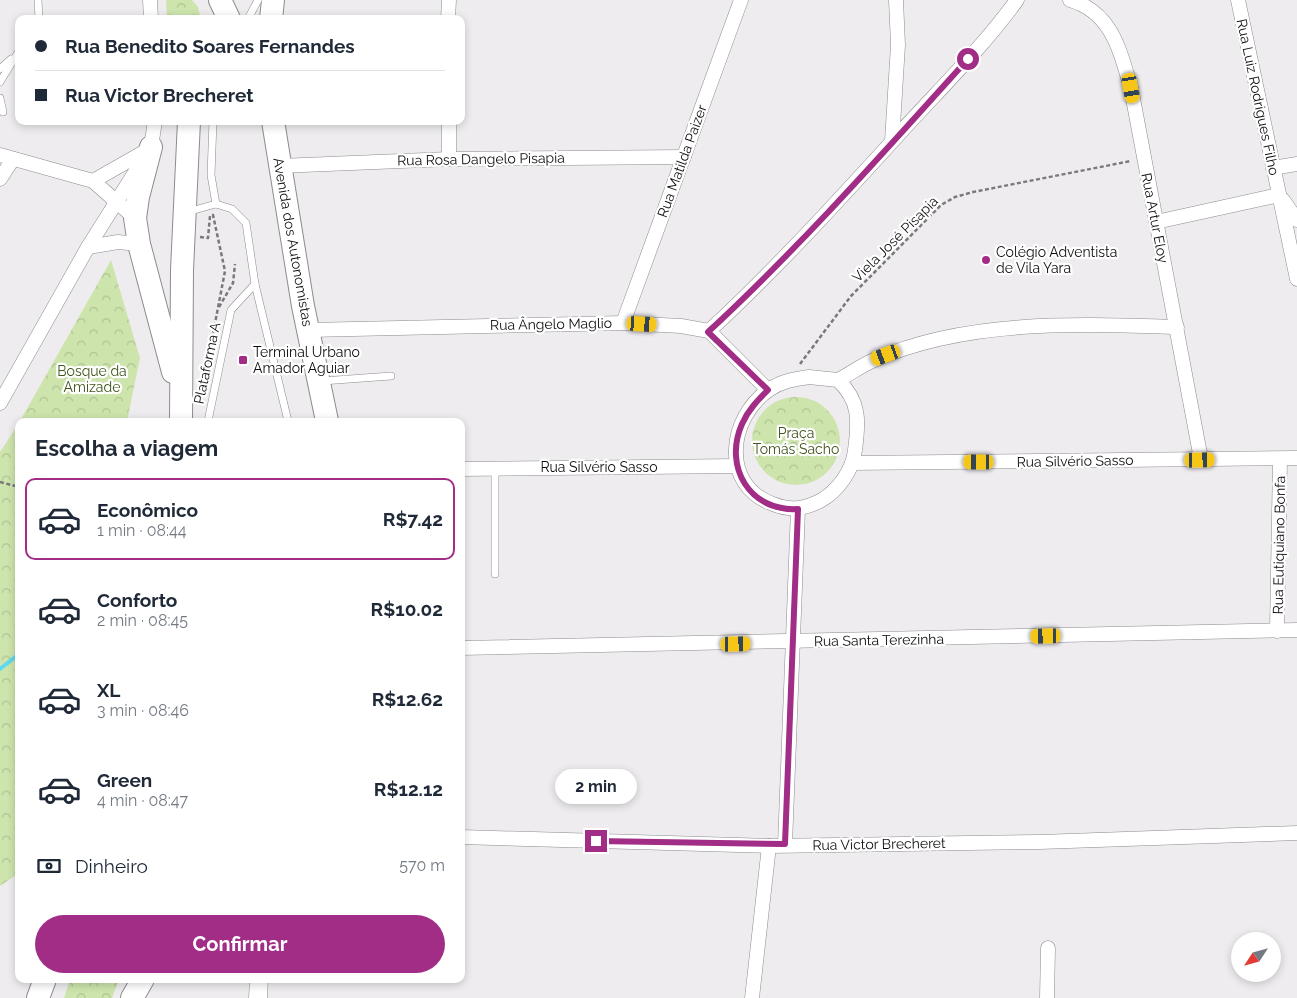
<!DOCTYPE html>
<html lang="pt">
<meta charset="utf-8">
<style>
body{margin:0;font-family:Raleway,sans-serif;background:#f2f2f3;color:#1f2937;height:100vh;display:flex;flex-direction:column;font-size:19px;white-space:nowrap}
*{box-sizing:border-box;margin:0}
p{font-size:16px;color:#747a83}
.icon{flex:none;width:28px;height:28px;fill:none;stroke:currentColor;stroke-width:2;stroke-linecap:round;stroke-linejoin:round}
.map{position:relative;flex:1;overflow:hidden}
.sheet{position:absolute;left:15px;top:418px;width:450px;height:565px;display:flex;flex-direction:column;background:#fff;border-radius:10px;box-shadow:0 2px 8px #0003}
.sheet>*{flex:none}
.guide{position:absolute;left:15px;top:15px;width:450px;height:110px;border-radius:10px;box-shadow:0 2px 8px #0003;display:grid;align-content:center;height:110px;padding:0 20px;background:#fff}
.needle{width:32px;rotate:234deg}
.fabs{position:absolute;left:1231px;top:932px;display:grid;gap:10px}
.fabs a{display:grid;place-items:center;width:50px;height:50px;border-radius:50%;background:#fff;box-shadow:0 2px 8px #0003;font-size:25px}
.end{position:absolute;width:22px;height:22px;margin:-11px;border:6px solid #a22d86;background:#fff;box-shadow:0 0 0 2px #fff}
.from{border-radius:50%}
.bubble{position:absolute;height:35px;border-radius:18px;background:#fff;box-shadow:0 2px 8px #0003;font-size:16px;font-weight:700;line-height:35px;text-align:center}
.car{position:absolute;width:15px;height:30px;margin:-15px -8px;border-radius:6px;box-shadow:0 0 4px 1px #0007;background:linear-gradient(#f5c518 24%,#345 0 40%,#f5c518 0 76%,#345 0 86%,#f5c518 0)}
.guide b{display:flex;align-items:center;gap:18px;height:48px;font-size:19px}
.guide b+b{border-top:1px solid #e0e1e3}
.guide i{width:12px;height:12px;background:#1f2937}
ul{padding:0;list-style:none}
li{display:flex;align-items:center;gap:15px;height:82px;margin:0 10px 8px;padding:0 10px;border:2px solid transparent;border-radius:10px}
li div{flex:1}
li b{display:block;font-size:19px}
li em{font-style:normal;font-weight:700}
li.on{border-color:#a22d86}
li>.icon{width:45px;height:45px;stroke-width:1.5}
h2{padding:0 20px;font-size:22px;line-height:60px}
.pay{display:flex;align-items:center;gap:12px;height:55px;padding:0 20px;font-size:19px}
.pay p{margin-inline-start:auto}
.cta{display:flex;gap:10px;margin-top:auto;padding:10px 20px}
.cta a{flex:1;height:58px;border-radius:30px;background:#a22d86;color:#fff;font-size:20px;font-weight:700;line-height:58px;text-align:center}
.map>svg:first-child{display:block}
.forest{fill:url(#forest-crowns)}
.lines{fill:none;stroke-linecap:round;stroke-linejoin:round}
.stream{stroke:#60d9ed;stroke-width:4}
.service-casing{stroke:#8d8b8e;stroke-width:8}
.minor-casing{stroke:#8d8b8e;stroke-width:15}
.tertiary-casing{stroke:#8d8b8e;stroke-width:19}
.primary-casing{stroke:#8d8b8e;stroke-width:24}
.path{stroke:#79787a;stroke-width:2.5;stroke-dasharray:4 2.5;stroke-linecap:butt}
.service{stroke:#fff;stroke-width:7}
.minor{stroke:#fff;stroke-width:14}
.tertiary{stroke:#fff;stroke-width:18}
.primary{stroke:#fff;stroke-width:22}
.route{stroke:#a22d86;stroke-width:6}
.poi-dot{fill:#a22d86;stroke:#fff;stroke-width:2}
.labels{text-anchor:middle;stroke-width:4.5;stroke-linejoin:round;paint-order:stroke}
.street-label{font-size:14px;fill:#0e0e0f;stroke:#fff}
.poi-label{font-size:14px;fill:#0e0e0f;stroke:#fff;text-anchor:start}
.park-label{font-size:14px;fill:#42561e;stroke:#fff}
</style>
<div class="map">
<svg width="1297" height="998" viewBox="0 0 1297 998">
<defs>
<pattern id="forest-crowns" width="20" height="18" patternUnits="userSpaceOnUse" patternTransform="scale(1.25)"><rect width="20" height="18" fill="#cde5ac"/><path d="M2 6a3 3 0 1 1 6 0M12 15a3 3 0 1 1 6 0" fill="none" stroke="#afc393"/></pattern>
</defs>
<rect width="100%" height="100%" fill="#eeecef"/>
<g class="forest">
<path d="M166,0H192L198,7L200,15L198,19H167Z"/>
<path d="M111,260L140,358L127,421H20Z"/>
<circle cx="796" cy="441" r="44"/>
<path d="M19,423V873L0,886V452Z"/>
<path d="M70,979H119L112,998H64Z"/>
</g>
<g class="lines">
<path class="stream" d="M0,669L19,654"/>
<g class="service-casing">
<g id="service">
<path d="M38,0L39,19"/>
<path d="M248,19L258,0"/>
<path d="M0,69L11,59"/>
<path d="M0,82L19,51"/>
<path d="M0,98L3,112"/>
<path d="M213,121L211,175L216,204"/>
<path d="M187,212L216,204L232,209L246,223L255,284L288,421"/>
<path d="M322,381L391,376"/>
<path d="M208,421L231,310L255,284"/>
<path d="M495,468V574"/>
</g>
</g>
<g class="minor-casing">
<g id="minor">
<path d="M150,0L151,19"/>
<path d="M1070,0C1112,12 1120,51 1131,88L1201,459"/>
<path d="M1238,0L1297,279"/>
<path d="M448,19L449,0"/>
<path d="M449,121V159"/>
<path d="M892,141L898,45L896,0"/>
<path d="M0,155L93,181L135,218"/>
<path d="M279,166L449,159L684,157"/>
<path d="M1273,168L1297,164"/>
<path d="M0,179L13,159"/>
<path d="M93,181L144,152"/>
<path d="M1283,200L1297,220"/>
<path d="M1156,222L1279,195"/>
<path d="M88,247L118,242L139,244"/>
<path d="M623,323L741,0"/>
<path d="M309,330L623,323L681,326L709,331L768,390"/>
<path d="M709,331C776,269 837,202 899,134C939,90 982,48 1017,0"/>
<path d="M809,377L838,380C860,401 859,421 855,450C853,470 838,491 820,501C804,509 790,511 773,504C720,485 728,417 770,389C782,381 795,379 809,377Z"/>
<path d="M838,380C850,374 862,365 874,360C967,319 1078,324 1177,327"/>
<path d="M0,403L88,247L151,147L155,121"/>
<path d="M852,463L1297,458"/>
<path d="M461,469L737,466"/>
<path d="M1277,631L1280,459"/>
<path d="M461,648L1297,630"/>
<path d="M461,837L769,846L1040,842L1297,833"/>
<path d="M785,845L798,509"/>
<path d="M752,998L769,846"/>
<path d="M1047,998L1048,948"/>
</g>
</g>
<g class="tertiary-casing">
<path id="tertiary" d="M258,998L259,979"/>
</g>
<g class="primary-casing">
<g id="primary">
<path d="M220,0L229,19"/>
<path d="M271,19L273,0"/>
<path d="M273,121L303,306L327,421"/>
<path d="M151,147L138,197L135,218L139,244L173,372"/>
<path d="M181,421L182,270L189,121"/>
<path d="M38,998L45,979"/>
<path d="M132,998L143,979"/>
</g>
</g>
<g class="path">
<path d="M200,237L208,238L210,216L213,215L225,271L200,402"/>
<path d="M219,307L233,283L235,264"/>
<path d="M800,364L851,296L941,205L955,197L973,192L1131,161"/>
<path d="M0,482L19,487"/>
</g>
<use href="#service" class="service"/>
<use href="#minor" class="minor"/>
<use href="#tertiary" class="tertiary"/>
<use href="#primary" class="primary"/>
</g>
<g class="lines">
<path class="route" d="M596,841L785,844L798,509C750,512 723,467 742,424C748,410 758,400 768,390L708,332C800,247 884,152 968,59"/>
</g>
<g class="poi-dot">
<circle cx="986" cy="260" r="5"/>
<rect x="238" y="355" width="10" height="10" rx="2.5"/>
</g>
<g class="labels">
<g class="street-label">
<text transform="translate(1258 97) rotate(78)" y="5">Rua Luiz Rodrigues Filho</text>
<text transform="translate(481 159) rotate(-1)" y="5">Rua Rosa Dangelo Pisapia</text>
<text transform="translate(682 161) rotate(-70)" y="5">Rua Matilda Paizer</text>
<text transform="translate(1155 218) rotate(79)" y="5">Rua Artur Eloy</text>
<text transform="translate(895 239) rotate(-45)" y="5">Viela José Pisapia</text>
<text transform="translate(293 242) rotate(80)" y="5">Avenida dos Autonomistas</text>
<text transform="translate(551 324) rotate(-1)" y="5">Rua Ângelo Maglio</text>
<text transform="translate(207 363) rotate(-78)" y="5">Plataforma A</text>
<text transform="translate(1075 461) rotate(-1)" y="5">Rua Silvério Sasso</text>
<text x="599" y="472">Rua Silvério Sasso</text>
<text transform="translate(1279 545) rotate(-89)" y="5">Rua Eutiquiano Bonfa</text>
<text transform="translate(879 640) rotate(-1)" y="5">Rua Santa Terezinha</text>
<text transform="translate(879 844) rotate(-1)" y="5">Rua Victor Brecheret</text>
</g>
<g class="poi-label">
<text x="996" y="257">Colégio Adventista<tspan x="996" dy="16">de Vila Yara</tspan></text>
<text x="253" y="357">Terminal Urbano<tspan x="253" dy="16">Amador Aguiar</tspan></text>
</g>
<g class="park-label">
<text x="92" y="376">Bosque da<tspan x="92" dy="16">Amizade</tspan></text>
<text x="796" y="438">Praça<tspan x="796" dy="16">Tomás Sacho</tspan></text>
</g>
</g>
</svg>
<div class="fabs">
<a><svg class="needle" viewBox="-14 -14 28 28"><path d="M0-13l5 13h-10z" fill="#e53935"/><path d="M0 13l5-13h-10z" fill="#747a83"/></svg></a>
</div>
<i class="end from" style="left:968px;top:59px"></i>
<i class="end" style="left:596px;top:841px"></i>
<div class="bubble" style="left:555px;top:769px;width:82px">2 min</div>
<i class="car" style="left:1131px;top:88px;rotate:170deg"></i>
<i class="car" style="left:642px;top:324px;rotate:93deg"></i>
<i class="car" style="left:886px;top:355px;rotate:250deg"></i>
<i class="car" style="left:1200px;top:460px;rotate:89deg"></i>
<i class="car" style="left:979px;top:462px;rotate:270deg"></i>
<i class="car" style="left:1046px;top:636px;rotate:269deg"></i>
<i class="car" style="left:736px;top:644px;rotate:89deg"></i>
<div class="guide">
<b><i class="from"></i>Rua Benedito Soares Fernandes</b>
<b><i></i>Rua Victor Brecheret</b>
</div>
<section class="sheet">
<h2>Escolha a viagem</h2>
<ul>
<li class="on"><svg class="icon" aria-label="car" viewBox="0 0 24 24"><path d="M5 17H2v-5l4-1 3-4h7l3 4 3 1v5h-3M9 17h6M6 11h13"/><circle cx="7" cy="17" r="2"/><circle cx="17" cy="17" r="2"/></svg><div><b>Econômico</b><p>1 min · 08:44</p></div><em>R$7.42</em></li>
<li><svg class="icon" aria-label="car" viewBox="0 0 24 24"><path d="M5 17H2v-5l4-1 3-4h7l3 4 3 1v5h-3M9 17h6M6 11h13"/><circle cx="7" cy="17" r="2"/><circle cx="17" cy="17" r="2"/></svg><div><b>Conforto</b><p>2 min · 08:45</p></div><em>R$10.02</em></li>
<li><svg class="icon" aria-label="car" viewBox="0 0 24 24"><path d="M5 17H2v-5l4-1 3-4h7l3 4 3 1v5h-3M9 17h6M6 11h13"/><circle cx="7" cy="17" r="2"/><circle cx="17" cy="17" r="2"/></svg><div><b>XL</b><p>3 min · 08:46</p></div><em>R$12.62</em></li>
<li><svg class="icon" aria-label="car" viewBox="0 0 24 24"><path d="M5 17H2v-5l4-1 3-4h7l3 4 3 1v5h-3M9 17h6M6 11h13"/><circle cx="7" cy="17" r="2"/><circle cx="17" cy="17" r="2"/></svg><div><b>Green</b><p>4 min · 08:47</p></div><em>R$12.12</em></li>
</ul>
<div class="pay"><svg class="icon" aria-label="cash" viewBox="0 0 24 24"><path d="M3 7h18v10H3z"/><circle cx="12" cy="12" r="2"/></svg>Dinheiro<p>570 m</p></div>
<div class="cta"><a>Confirmar</a></div>
</section>
</div>
